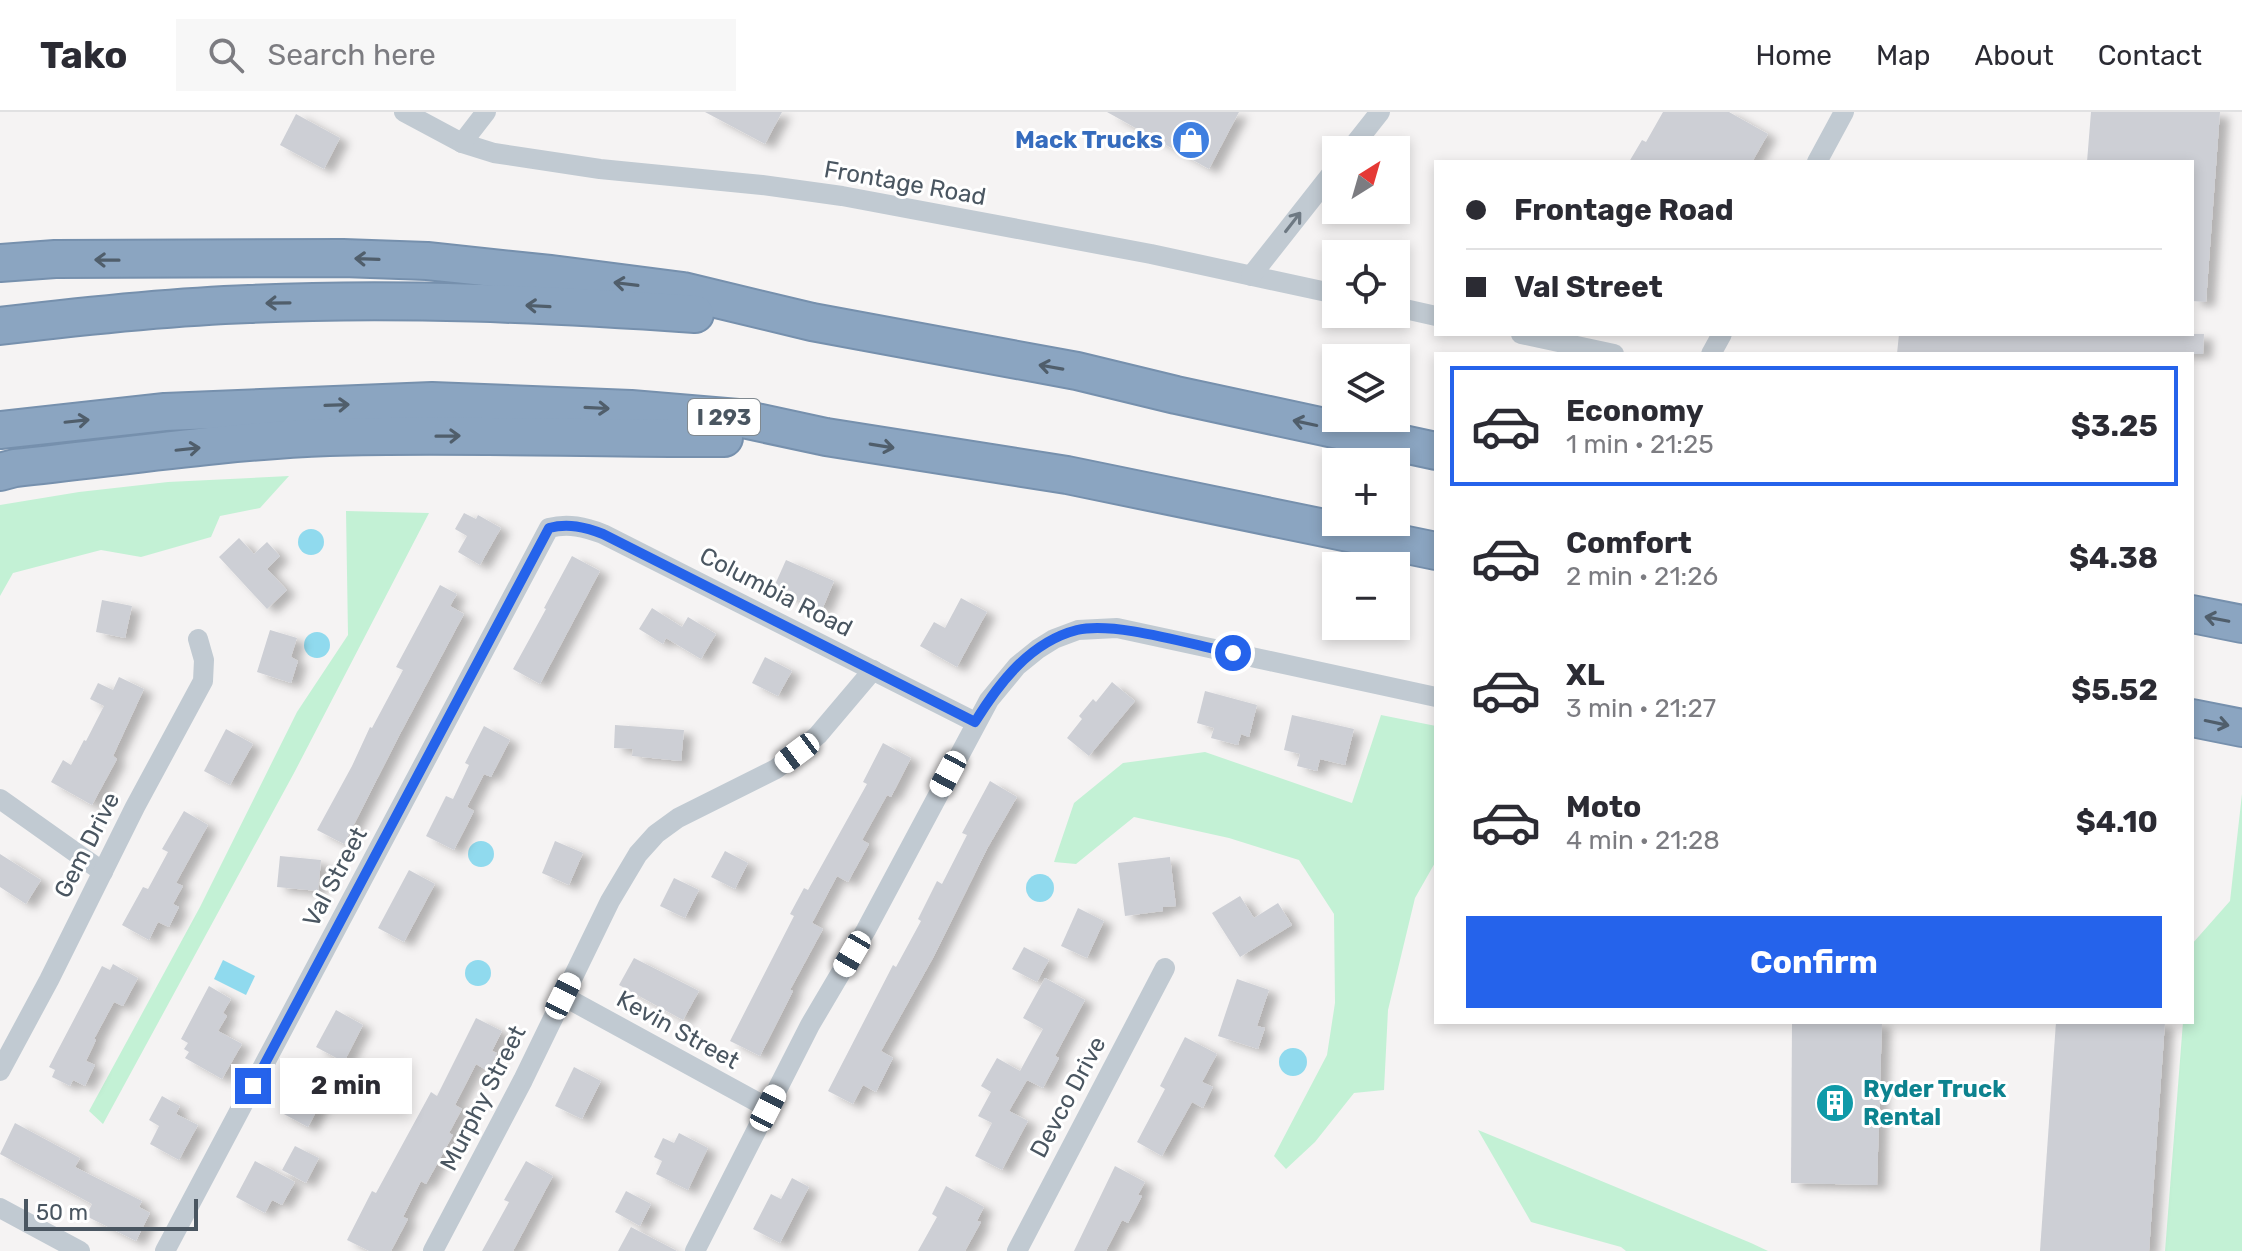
<!DOCTYPE html>
<meta charset="utf-8">
<style>
body{margin:0;font-family:Rubik,sans-serif;background:#f7f7f7;color:#2b2b33;height:100vh;display:flex;flex-direction:column;font-size:30px;white-space:nowrap}
*{box-sizing:border-box;margin:0}
p{font-size:26px;color:#7c7c81}
.icon{flex:none;width:44px;height:44px;fill:none;stroke:currentColor;stroke-width:2;stroke-linecap:round;stroke-linejoin:round}
.map{position:relative;flex:1;overflow:hidden}
.drawer{position:absolute;left:1434px;top:240px;width:760px;height:672px;display:flex;flex-direction:column;background:#fff;border-radius:0px;box-shadow:0 4px 12px #0003}
.drawer>*{flex:none}
.hud{position:absolute;left:1434px;top:48px;width:760px;height:176px;border-radius:0px;box-shadow:0 4px 12px #0003;display:grid;align-content:center;height:176px;padding:0 32px;background:#fff}
.needle{width:52px;rotate:37deg}
.fabs{position:absolute;left:1322px;top:24px;display:grid;gap:16px}
.fabs a{display:grid;place-items:center;width:88px;height:88px;border-radius:0px;background:#fff;box-shadow:0 4px 12px #0003;font-size:40px}
.scale{position:absolute;left:24px;bottom:20px;width:174px;box-sizing:border-box;padding-left:8px;border:4px solid #4a5661;border-top:0;font-size:22px;line-height:28px;white-space:nowrap;color:#4a5661;-webkit-text-stroke:6px #fff;paint-order:stroke}
.end{position:absolute;width:36px;height:36px;margin:-18px;border:10px solid #2563eb;background:#fff;box-shadow:0 0 0 4px #fff}
.from{border-radius:50%}
.bubble{position:absolute;height:56px;border-radius:0px;background:#fff;box-shadow:0 4px 12px #0003;font-size:26px;font-weight:700;line-height:56px;text-align:center}
.car{position:absolute;width:24px;height:48px;margin:-24px -12px;border-radius:10px;box-shadow:0 0 6px 2px #0007;background:linear-gradient(#fff 24%,#345 0 40%,#fff 0 76%,#345 0 86%,#fff 0)}
.hud b{display:flex;align-items:center;gap:28px;height:76px;font-size:30px}
.hud b+b{border-top:2px solid #e1e1e2}
.hud i{width:20px;height:20px;background:#2b2b33}
ul{padding:14px 0 0;list-style:none}
li{display:flex;align-items:center;gap:24px;height:120px;margin:0 16px 12px;padding:0 16px;border:4px solid transparent;border-radius:0px}
li div{flex:1}
li b{display:block;font-size:30px}
li em{font-style:normal;font-weight:700}
li.selected{border-color:#2563eb}
li>.icon{width:72px;height:72px;stroke-width:1.5}
.primary-button{display:flex;gap:16px;margin-top:auto;padding:16px 32px}
.primary-button a{flex:1;height:92px;border-radius:0px;background:#2563eb;color:#fff;font-size:32px;font-weight:700;line-height:92px;text-align:center}
header{display:flex;align-items:center;gap:48px;box-sizing:border-box;height:112px;padding:0 40px;background:#fff;border-bottom:2px solid #e1e1e2}
header strong{font-size:38px}
nav{display:flex;gap:44px;margin-inline-start:auto;font-size:28px}
.search{width:560px;height:72px;background:#f7f7f7;display:flex;align-items:center;gap:20px;box-sizing:border-box;padding:0 28px;border-radius:0px;color:#7c7c81;font-size:30px}
.map>svg:first-child{display:block}
.green{fill:#c3f1d5}
.water{fill:#90daee}
.building{fill:#cdcfd5;filter:url(#shadow)}
.lines{fill:none;stroke-linecap:round;stroke-linejoin:round}
.motorway-casing{stroke:#7690ad;stroke-width:40}
.minor{stroke:#c1cad2;stroke-width:20}
.motorway{stroke:#8ba5c1;stroke-width:36}
.oneway{stroke:#6e7983}
.oneway2{stroke:#505e6b}
.route{stroke:#2563eb;stroke-width:10}
.labels{text-anchor:middle;stroke-width:6;stroke-linejoin:round;paint-order:stroke}
.shield{fill:#fff;stroke:#808990;stroke-width:2}
.shield-label{font-size:22px;font-weight:bold;fill:#4a5661}
.shop-label{font-size:24px;font-weight:bold;fill:#366cbe;stroke:#fff;text-anchor:end}
.street-label{font-size:24px;fill:#4a5661;stroke:#fff}
.culture-label{font-size:24px;font-weight:bold;fill:#0d838f;stroke:#fff;text-anchor:start}
</style>
<header>
<strong>Tako</strong>
<div class="search"><svg class="icon" aria-label="search" viewBox="0 0 24 24"><circle cx="10" cy="10" r="6"/><path d="M15 15l6 6"/></svg>Search here</div>
<nav><a>Home</a><a>Map</a><a>About</a><a>Contact</a></nav>
</header>
<div class="map">
<svg width="2242" height="1139" viewBox="0 0 2242 1139">
<defs>
<filter id="shadow"><feDropShadow dx="9" dy="5" stdDeviation="4" flood-color="#0004"/></filter>
</defs>
<rect width="100%" height="100%" fill="#f5f3f3"/>
<g class="green">
<path d="M289,364L260,396L220,404L211,425L141,445L101,438L13,461L0,484V393L79,380L168,370Z"/>
<path d="M346,399L429,401L294,661L103,1012L89,999L200,795L297,600L348,523Z"/>
<path d="M1381,603L1436,614V749L1415,786L1388,898L1384,978L1354,981L1315,1030L1286,1057L1274,1044L1327,943L1335,891L1334,802L1299,748L1229,726L1134,705L1076,752L1054,750L1074,691L1123,651L1205,640L1352,691Z"/>
<path d="M2242,682V1139H2165L2183,910H2192V832L2230,789Z"/>
<path d="M1478,1018L1751,1131L1768,1139H1626L1621,1135L1531,1110Z"/>
</g>
<g class="water">
<circle cx="311" cy="430" r="13"/>
<circle cx="317" cy="533" r="13"/>
<circle cx="481" cy="742" r="13"/>
<circle cx="1040" cy="776" r="14"/>
<circle cx="478" cy="861" r="13"/>
<path d="M223,848L255,864L246,883L214,867Z"/>
<circle cx="1293" cy="950" r="14"/>
</g>
<g class="building">
<path d="M705,0H782L765,32Z"/>
<path d="M1107,0H1239L1209,57Z"/>
<path d="M1663,0H1729L1768,22L1752,50H1629L1642,28L1646,30Z"/>
<path d="M2091,0H2220L2206,190L2192,189V50H2087Z"/>
<path d="M296,2L340,26L324,57L280,33Z"/>
<path d="M1899,222H2204L2203,242H1897Z"/>
<path d="M464,401L476,407L478,403L501,416L480,453L458,440L467,424L455,417Z"/>
<path d="M239,426L254,442L267,430L280,444L267,457L287,478L267,497L219,445Z"/>
<path d="M572,444L600,459L540,572L513,557L546,497L544,496Z"/>
<path d="M786,448L834,469L822,498L773,477Z"/>
<path d="M440,473L457,482L450,494L464,502L400,622L344,732L317,718L352,654L370,615L372,616L403,558L396,555Z"/>
<path d="M961,486L987,500L957,555L920,534L934,510L945,516Z"/>
<path d="M102,488L132,494L125,526L96,520Z"/>
<path d="M652,496L682,515L688,505L716,522L701,547L666,526L663,532L639,517Z"/>
<path d="M270,518L297,526L291,545L298,549L291,571L257,560Z"/>
<path d="M765,545L792,559L778,584L752,571Z"/>
<path d="M119,565L144,577L113,644L117,647L92,693L51,670L63,648L71,653L84,628L86,629L104,594L90,587L98,571L113,578Z"/>
<path d="M1112,570L1135,589L1089,644L1067,626L1082,607L1079,604L1093,587L1096,590Z"/>
<path d="M1205,579L1257,593L1249,625L1241,622L1238,633L1211,626L1214,616L1197,611Z"/>
<path d="M1292,603L1354,617L1345,653L1320,647L1317,659L1297,654L1300,642L1284,638Z"/>
<path d="M615,613L684,618L681,649L632,644L633,637L614,636Z"/>
<path d="M484,614L510,628L491,665L484,662L467,695L474,699L454,738L426,724L446,684L453,687L469,653L465,651Z"/>
<path d="M226,617L253,632L230,673L204,659Z"/>
<path d="M883,631L911,646L891,685L887,683L862,728L869,732L848,770L837,764L812,811L823,817L790,878L793,879L760,944L730,929L794,804L790,802L804,776L808,778L867,672L863,670Z"/>
<path d="M990,669L1017,685L988,735L934,844L881,939L893,946L876,980L863,973L853,992L828,979L893,853L896,855L921,809L918,807L937,769L942,772L967,723L962,721Z"/>
<path d="M184,699L208,713L176,771L183,774L173,792L179,795L169,815L158,810L149,828L122,813L143,775L148,777L168,740L162,737Z"/>
<path d="M555,729L583,741L569,773L542,761Z"/>
<path d="M725,739L748,751L735,777L711,765Z"/>
<path d="M0,742L41,768L26,792L0,775Z"/>
<path d="M280,744L321,748L318,779L277,775Z"/>
<path d="M1170,745L1176,794L1163,795V799L1125,804L1118,751Z"/>
<path d="M409,758L435,772L404,830L378,816Z"/>
<path d="M674,766L699,778L685,806L660,794Z"/>
<path d="M1240,784L1254,806L1278,791L1292,813L1240,845L1212,801Z"/>
<path d="M1078,796L1104,809L1087,846L1061,834Z"/>
<path d="M1024,835L1049,848L1037,870L1012,857Z"/>
<path d="M634,846L699,879L683,908L619,873Z"/>
<path d="M113,852L138,866L123,894L114,890L94,927L96,928L86,949L95,953L85,974L73,968L70,974L52,965L55,958L49,955L102,854L110,858Z"/>
<path d="M1045,866L1085,888L1055,944L1059,946L1043,976L1027,968L1009,999L1028,1009L1002,1058L975,1044L992,1011L978,1004L991,980L981,974L997,946L1020,959L1043,917L1023,906Z"/>
<path d="M1237,867L1269,878L1257,914L1265,916L1258,937L1218,924Z"/>
<path d="M209,874L231,887L223,901L227,904L218,919L242,932L222,967L185,946L189,940L184,937L188,931L181,927Z"/>
<path d="M336,898L363,913L344,950L316,935Z"/>
<path d="M476,906L502,919L492,939L497,941L488,959L476,952L455,993L462,997L449,1021L453,1023L426,1072L421,1069L403,1105L408,1107L391,1139H369L347,1128L372,1079L376,1081L431,980L437,984Z"/>
<path d="M1792,910H1882L1877,1073L1791,1071Z"/>
<path d="M2056,910H2165L2149,1139H2040Z"/>
<path d="M1185,925L1217,942L1202,970L1213,975L1203,996L1192,990L1162,1044L1137,1030L1165,977L1160,974Z"/>
<path d="M574,955L601,969L582,1007L555,994Z"/>
<path d="M301,966L327,979L308,1015L282,1001Z"/>
<path d="M162,984L180,994L176,1002L198,1013L179,1048L150,1032L159,1014L149,1008Z"/>
<path d="M15,1011L80,1046L75,1055L142,1089L139,1095L150,1101L136,1129L86,1104L92,1092L0,1042Z"/>
<path d="M679,1021L708,1036L688,1078L656,1062L662,1049L654,1045L663,1026L674,1031Z"/>
<path d="M295,1034L319,1046L306,1071L282,1058Z"/>
<path d="M255,1049L295,1070L282,1093L272,1088L265,1101L236,1085Z"/>
<path d="M526,1049L553,1064L513,1139H482L509,1090L504,1088Z"/>
<path d="M1115,1054L1145,1070L1138,1083L1142,1084L1128,1111L1122,1108L1106,1139H1074Z"/>
<path d="M792,1066L809,1075L780,1131L753,1117L771,1082L781,1087Z"/>
<path d="M946,1074L984,1095L977,1109L981,1110L965,1139H918L937,1105L932,1102Z"/>
<path d="M626,1079L651,1092L640,1114L615,1100Z"/>
<path d="M631,1115L677,1139H618Z"/>
</g>
<g class="lines">
<g class="motorway-casing">
<g id="motorway">
<path d="M0,151L55,147L343,146L427,149L550,162L683,179L812,210L1077,259L1176,283L1436,339"/>
<path d="M0,214C83,204 166,195 249,192C397,185 547,192 695,202"/>
<path d="M0,318L165,300L432,289L631,297L738,306L826,325L1067,363L1436,439"/>
<path d="M0,360L15,356C119,345 224,329 329,325C461,321 593,327 724,326"/>
<path d="M2192,502L2242,512"/>
<path d="M2192,606L2242,616"/>
</g>
</g>
<g class="minor">
<path d="M404,0L462,31L494,41L600,57L762,73L842,84L1151,142L1336,182"/>
<path d="M462,31L486,0"/>
<path d="M1350,38L1380,0"/>
<path d="M1817,50L1844,0"/>
<path d="M1251,164L1336,56"/>
<path d="M1396,195L1436,204"/>
<path d="M1521,222L1614,242"/>
<path d="M1711,242L1722,222"/>
<path d="M0,687L103,760"/>
<path d="M563,884L768,996"/>
<path d="M0,959L49,868L135,695L203,569L204,548L198,527"/>
<path d="M0,1096L80,1139"/>
<path d="M165,1139L549,416C568,411 585,415 603,422L975,610"/>
<path d="M433,1139L523,968L610,789L638,742L656,722L678,706L776,657L797,641L818,623L873,558"/>
<path d="M695,1139L810,913L866,818L989,588L1017,554L1038,537L1054,527L1078,518L1117,516L1436,585"/>
<path d="M1017,1139L1165,856"/>
</g>
<use href="#motorway" class="motorway"/>
</g>
<defs><path id="oneway-shaft" d="M-6 0H5M1.5-3L5.5 0L1.5 3" fill="none" stroke-width="1.6" stroke-linecap="round" stroke-linejoin="round" transform="scale(2)"/></defs>
<use class="oneway" href="#oneway-shaft" transform="translate(1293 110) rotate(-52)"/>
<g class="oneway2">
<use href="#oneway-shaft" transform="translate(367 147) rotate(-178)"/>
<use href="#oneway-shaft" transform="translate(107 148) rotate(-179)"/>
<use href="#oneway-shaft" transform="translate(626 172) rotate(-173)"/>
<use href="#oneway-shaft" transform="translate(278 191) rotate(179)"/>
<use href="#oneway-shaft" transform="translate(538 194) rotate(-177)"/>
<use href="#oneway-shaft" transform="translate(1051 255) rotate(-170)"/>
<use href="#oneway-shaft" transform="translate(337 293) rotate(-2)"/>
<use href="#oneway-shaft" transform="translate(597 296) rotate(3)"/>
<use href="#oneway-shaft" transform="translate(77 309) rotate(-6)"/>
<use href="#oneway-shaft" transform="translate(1305 311) rotate(-168)"/>
<use href="#oneway-shaft" transform="translate(448 324) rotate(-1)"/>
<use href="#oneway-shaft" transform="translate(882 334) rotate(9)"/>
<use href="#oneway-shaft" transform="translate(188 337) rotate(-6)"/>
<use href="#oneway-shaft" transform="translate(2217 507) rotate(-169)"/>
<use href="#oneway-shaft" transform="translate(2217 611) rotate(12)"/>
</g>
<g class="lines">
<path class="route" d="M253,974L549,416C568,411 585,415 603,422L975,610C999,571 1030,530 1077,518C1116,509 1192,533 1233,541"/>
</g>
<defs>
<g id="shop-disc" transform="scale(2)"><circle r="9.5" fill="#3f7fe0" stroke="#fff"/><path d="M-5-2.5h2.3a2.7 3.5 0 0 1 5.4 0H5L5.5 6h-11ZM-1.5-2.5h3a1.5 2.3 0 0 0-3 0Z" fill="#fff"/></g>
<g id="building-disc" transform="scale(2)"><circle r="9.5" fill="#0f9aa8" stroke="#fff"/><path d="M-4-6H4V6H1V3H-1V6H-4ZM-2.5-4.3h1.7v1.8h-1.7ZM.8-4.3h1.7v1.8H.8ZM-2.5-1h1.7V.8h-1.7ZM.8-1h1.7V.8H.8Z" fill="#fff"/></g>
</defs>
<g fill-rule="evenodd">
<use href="#shop-disc" x="1191" y="28"/>
<use href="#building-disc" x="1835" y="991"/>
</g>
<g class="labels">
<rect class="shield" x="688" y="287" width="72" height="36" rx="6"/>
<g class="shield-label">
<text x="724" y="313">I 293</text>
</g>
<g class="shop-label">
<text x="1163" y="36">Mack Trucks</text>
</g>
<g class="street-label">
<text transform="translate(905 71) rotate(10)" y="8">Frontage Road</text>
<text transform="translate(776 480) rotate(27)" y="8">Columbia Road</text>
<text transform="translate(87 733) rotate(-63)" y="8">Gem Drive</text>
<text transform="translate(335 765) rotate(-62)" y="8">Val Street</text>
<text transform="translate(678 918) rotate(29)" y="8">Kevin Street</text>
<text transform="translate(1068 985) rotate(-62)" y="8">Devco Drive</text>
<text transform="translate(483 986) rotate(-63)" y="8">Murphy Street</text>
</g>
<g class="culture-label">
<text x="1863" y="985">Ryder Truck<tspan x="1863" dy="28">Rental</tspan></text>
</g>
</g>
</svg>
<div class="fabs">
<a><svg class="needle" viewBox="-14 -14 28 28"><path d="M0-13l5 13h-10z" fill="#e53935"/><path d="M0 13l5-13h-10z" fill="#7c7c81"/></svg></a>
<a><svg class="icon" aria-label="locate" viewBox="0 0 24 24"><circle cx="12" cy="12" r="6"/><path d="M12 2v4M12 18v4M2 12h4M18 12h4"/></svg></a>
<a><svg class="icon" aria-label="layers" viewBox="0 0 24 24"><path d="M12 4l9 5-9 5-9-5zM3 14l9 5 9-5"/></svg></a>
<a>+</a>
<a>−</a>
</div>
<div class="scale">50 m</div>
<i class="end from" style="left:1233px;top:541px"></i>
<i class="end" style="left:253px;top:974px"></i>
<div class="bubble" style="left:280px;top:946px;width:132px">2 min</div>
<i class="car" style="left:797px;top:641px;rotate:233deg"></i>
<i class="car" style="left:948px;top:662px;rotate:208deg"></i>
<i class="car" style="left:852px;top:842px;rotate:210deg"></i>
<i class="car" style="left:563px;top:884px;rotate:26deg"></i>
<i class="car" style="left:768px;top:996px;rotate:27deg"></i>
<div class="hud">
<b><i class="from"></i>Frontage Road</b>
<b><i></i>Val Street</b>
</div>
<section class="drawer">
<ul>
<li class="selected"><svg class="icon" aria-label="car" viewBox="0 0 24 24"><path d="M5 17H2v-5l4-1 3-4h7l3 4 3 1v5h-3M9 17h6M6 11h13"/><circle cx="7" cy="17" r="2"/><circle cx="17" cy="17" r="2"/></svg><div><b>Economy</b><p>1 min · 21:25</p></div><em>$3.25</em></li>
<li><svg class="icon" aria-label="car" viewBox="0 0 24 24"><path d="M5 17H2v-5l4-1 3-4h7l3 4 3 1v5h-3M9 17h6M6 11h13"/><circle cx="7" cy="17" r="2"/><circle cx="17" cy="17" r="2"/></svg><div><b>Comfort</b><p>2 min · 21:26</p></div><em>$4.38</em></li>
<li><svg class="icon" aria-label="car" viewBox="0 0 24 24"><path d="M5 17H2v-5l4-1 3-4h7l3 4 3 1v5h-3M9 17h6M6 11h13"/><circle cx="7" cy="17" r="2"/><circle cx="17" cy="17" r="2"/></svg><div><b>XL</b><p>3 min · 21:27</p></div><em>$5.52</em></li>
<li><svg class="icon" aria-label="car" viewBox="0 0 24 24"><path d="M5 17H2v-5l4-1 3-4h7l3 4 3 1v5h-3M9 17h6M6 11h13"/><circle cx="7" cy="17" r="2"/><circle cx="17" cy="17" r="2"/></svg><div><b>Moto</b><p>4 min · 21:28</p></div><em>$4.10</em></li>
</ul>
<div class="primary-button"><a>Confirm</a></div>
</section>
</div>
